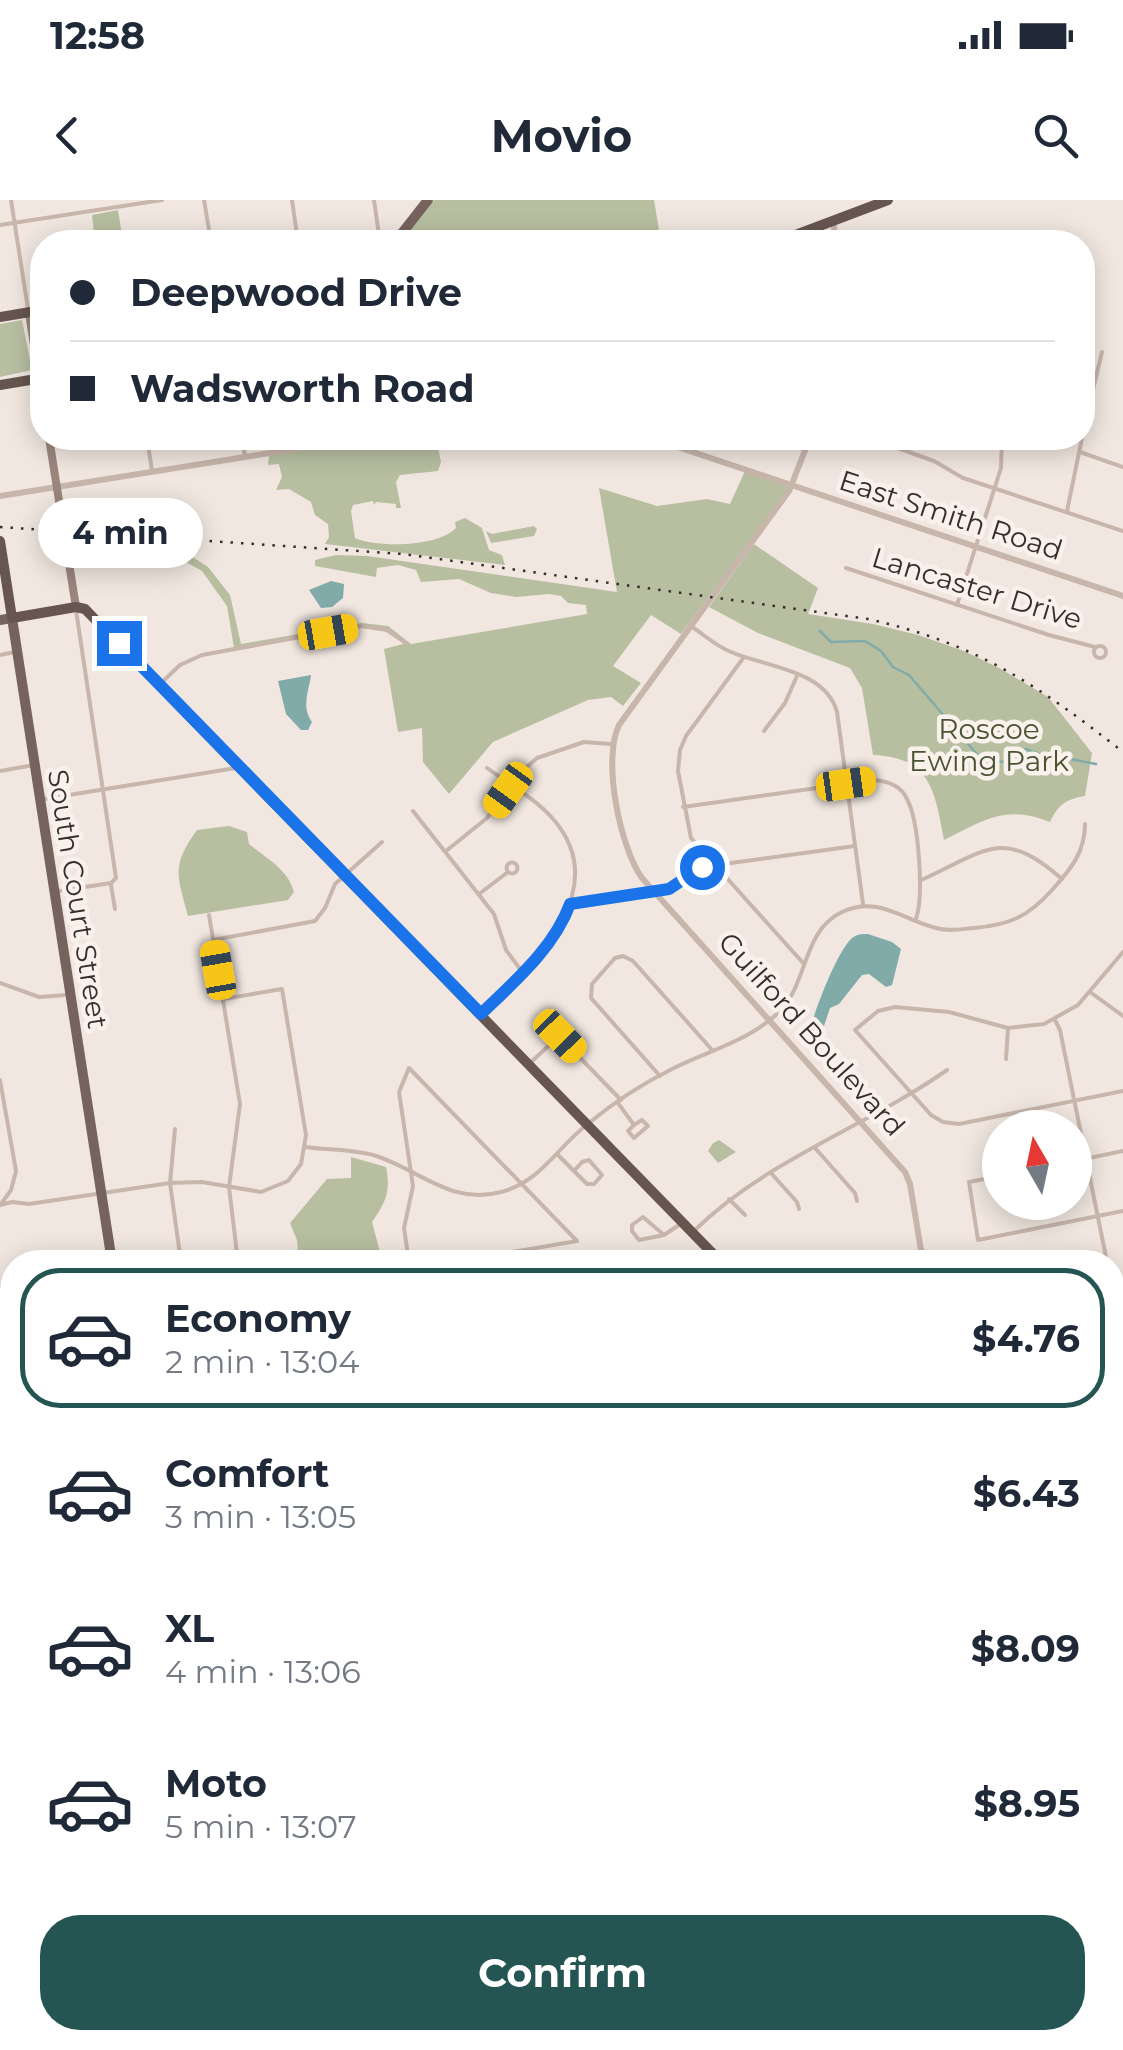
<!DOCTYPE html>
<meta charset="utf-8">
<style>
body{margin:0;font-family:Montserrat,sans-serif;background:#f2f2f3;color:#1f2937;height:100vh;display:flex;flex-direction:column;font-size:38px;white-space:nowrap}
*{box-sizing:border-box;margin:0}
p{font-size:32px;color:#747a83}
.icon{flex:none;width:55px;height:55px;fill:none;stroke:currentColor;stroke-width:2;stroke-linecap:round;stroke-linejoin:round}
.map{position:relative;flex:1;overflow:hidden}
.side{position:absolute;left:0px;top:1050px;width:1125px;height:800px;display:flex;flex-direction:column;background:#fff;border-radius:40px 40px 0 0;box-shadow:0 5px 25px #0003}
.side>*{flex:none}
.top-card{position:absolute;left:30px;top:30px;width:1065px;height:220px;border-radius:40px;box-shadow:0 5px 25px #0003;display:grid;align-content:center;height:220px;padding:0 40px;background:#fff}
.needle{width:65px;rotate:351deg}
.tools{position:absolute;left:982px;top:910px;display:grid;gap:20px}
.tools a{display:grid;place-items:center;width:110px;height:110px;border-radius:50%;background:#fff;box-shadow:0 5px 25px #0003;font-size:50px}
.end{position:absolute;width:45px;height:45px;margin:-22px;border:12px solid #1a73e8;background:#fff;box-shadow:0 0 0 5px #fff}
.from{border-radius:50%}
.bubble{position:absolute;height:70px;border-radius:35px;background:#fff;box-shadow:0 5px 25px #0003;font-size:32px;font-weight:700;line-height:70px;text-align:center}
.car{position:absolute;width:30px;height:60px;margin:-30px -15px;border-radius:12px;box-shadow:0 0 8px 2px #0007;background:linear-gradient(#f5c518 24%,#345 0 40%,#f5c518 0 76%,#345 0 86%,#f5c518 0)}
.top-card b{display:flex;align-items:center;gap:35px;height:95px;font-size:38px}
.top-card b+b{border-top:2px solid #e0e1e3}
.top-card i{width:25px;height:25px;background:#1f2937}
ul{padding:18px 0 0;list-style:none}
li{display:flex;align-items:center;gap:30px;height:140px;margin:0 20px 15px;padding:0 20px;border:5px solid transparent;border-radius:40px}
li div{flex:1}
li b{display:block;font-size:38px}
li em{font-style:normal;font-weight:700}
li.active{border-color:#245553}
li>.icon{width:90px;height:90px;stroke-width:1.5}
.button{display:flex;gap:20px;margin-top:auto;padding:20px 40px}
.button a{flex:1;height:115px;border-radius:40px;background:#245553;color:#fff;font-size:40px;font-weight:700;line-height:115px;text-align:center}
.status{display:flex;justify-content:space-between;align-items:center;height:70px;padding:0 50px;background:#fff;direction:ltr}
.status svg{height:28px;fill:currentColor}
header{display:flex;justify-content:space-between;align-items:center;height:130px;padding:0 40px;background:#fff;font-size:45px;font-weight:700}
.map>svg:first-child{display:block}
.green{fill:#b8bfa1}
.water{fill:#81aba9}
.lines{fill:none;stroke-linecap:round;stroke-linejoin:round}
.stream{stroke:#81aba9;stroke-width:2.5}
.minor{stroke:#c8b6ac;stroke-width:4}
.tertiary{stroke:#c8b6ac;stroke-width:6}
.secondary{stroke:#9b867e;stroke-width:8}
.primary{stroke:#77635d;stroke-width:10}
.trunk{stroke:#675550;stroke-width:10}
.rail{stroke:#372d2b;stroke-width:2.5;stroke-dasharray:2.5 8;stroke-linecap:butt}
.route{stroke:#1a73e8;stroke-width:12}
.labels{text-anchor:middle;stroke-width:9;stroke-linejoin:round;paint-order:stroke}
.street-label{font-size:28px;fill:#372d2b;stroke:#f9f1ec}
.park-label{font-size:28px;fill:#4a5331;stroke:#f9f1ec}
</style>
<div class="status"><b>12:58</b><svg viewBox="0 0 49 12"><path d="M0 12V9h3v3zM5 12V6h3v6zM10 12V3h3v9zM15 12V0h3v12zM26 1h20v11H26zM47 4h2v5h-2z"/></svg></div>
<header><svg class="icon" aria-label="back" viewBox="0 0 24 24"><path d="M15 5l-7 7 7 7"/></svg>Movio<svg class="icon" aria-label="search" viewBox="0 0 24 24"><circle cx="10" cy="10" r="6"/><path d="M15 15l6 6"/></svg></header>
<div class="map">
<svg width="1123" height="1850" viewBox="0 0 1123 1850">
<rect width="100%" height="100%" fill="#f1e7e0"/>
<g class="green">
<path d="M434,0H654L661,42H401Z"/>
<path d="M118,10L123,42H95L92,15Z"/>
<path d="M22,120L32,170L0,177V124Z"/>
<path d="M378,238H436L441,262L438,271L400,275L396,282L401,308H396V304L376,302L374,305L373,301L353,305L351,311L355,338C378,348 438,347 456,328L455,322L465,318L482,328L489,350L502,355L505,365L325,344L329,337L328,324L315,315L311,302L289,289L276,290L282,277L279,264L268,265L269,255Z"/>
<path d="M745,271L791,286L681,434L651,415L613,466L641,483L623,506L611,497L588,500L493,542L449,594L423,562L422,528L398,532L384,449L407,443L387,429L362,425L234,448L227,406L202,371L175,356L163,353L137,360L91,358L90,348L65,342V338L117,353L137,356L162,350L194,358L208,367L230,395L241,444L362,423L388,426L411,444L587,414L586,405L568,403L561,396L549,394L516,397L491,393L459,379L421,382L416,370L398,365L377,368L376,377L315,366V360L336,355L367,356L617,392L599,288L657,306L707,299L730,304Z"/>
<path d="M534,326L537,329L534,336L491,343L486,331L492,334Z"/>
<path d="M754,344L818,388L808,414L873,424L918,435L964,451L1001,469L1048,497L1092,553L1085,596C1066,599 1058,605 1050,622C1006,604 984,620 944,640C935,592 931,557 873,555L862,488L850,468L758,433L709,407Z"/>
<path d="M229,626L247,632L249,644C266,658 288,669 294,692L288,700L188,716C177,675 171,666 197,630Z"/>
<path d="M719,940L736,952L718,963L708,951L713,943Z"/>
<path d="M351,957L386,967C391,991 386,1002 372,1022L381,1056C350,1051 329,1063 299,1062L297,1040L290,1023L327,979L351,978Z"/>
</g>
<g class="water">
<path d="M331,381L344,384L343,398L332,407L321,408L309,390Z"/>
<path d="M311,475C309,491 301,506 312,522L308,530H301L286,514L278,481Z"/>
<path d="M868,734L892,742L901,749L892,785L886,787L869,774L862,775L839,804L830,808L822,832L813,820C818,802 839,749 852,738C857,734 862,734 868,734Z"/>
</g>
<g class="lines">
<path class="stream" d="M820,431L831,442L865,441L881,451L893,467L909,475L981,559L1002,562L1026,549L1057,561L1070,559L1096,564"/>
<g class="minor">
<path d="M11,0L28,109"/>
<path d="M204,0L211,42"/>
<path d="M292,0L298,42"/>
<path d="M374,0L380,42"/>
<path d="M0,25L162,0"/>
<path d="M1082,235L1102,152"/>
<path d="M147,238L152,271"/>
<path d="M242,238L245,257"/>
<path d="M876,238L875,240L934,261L963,278L1123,331"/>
<path d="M1080,252L1123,267"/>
<path d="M1067,311L1082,238"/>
<path d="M846,368L1049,435L1095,447"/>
<path d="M957,405L1001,268L1002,238"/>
<path d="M691,426C704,435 716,446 731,452C766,467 826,470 837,512L863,704"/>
<circle cx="1100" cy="452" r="6"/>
<path d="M0,455L15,452"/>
<path d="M744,457L686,536L680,550L678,571L691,638L804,764"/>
<path d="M159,485L180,465L202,455L361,426L387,430L406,443"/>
<path d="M764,531L785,503L797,476"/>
<path d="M0,571L34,565"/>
<path d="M44,599L236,568"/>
<path d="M683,607L874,580C888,581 901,586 907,599C919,621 924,696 916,719"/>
<path d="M413,611L494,714L506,750L523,773"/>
<path d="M446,651L487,618L520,573L537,558L584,542L611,544"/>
<circle cx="512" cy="668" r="5.5"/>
<path d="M921,680C986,651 1002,626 1062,679"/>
<path d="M111,685L115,709"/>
<path d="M59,691L111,683L116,678L76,410"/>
<path d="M479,694L508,672"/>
<path d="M570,704L669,689L702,667L855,646"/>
<path d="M209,715L240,904L229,987L238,1062"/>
<path d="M213,740L315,721L325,708L335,684L382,642"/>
<path d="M1123,752L1078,805L1044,824L1008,828L949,812L895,807L878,811L855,830L931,915L943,922L959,924L1123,891"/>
<path d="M0,783L39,797L67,795"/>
<path d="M1090,792L1123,816"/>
<path d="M481,814C530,767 615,692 554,620C536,599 509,584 487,568"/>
<path d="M1055,820L1060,830L1107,1062"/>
<path d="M1006,859L1008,828"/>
<path d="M529,864L559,836L621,900"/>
<path d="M660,876L591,798L592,784L615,758L623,756L633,761L713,851"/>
<path d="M0,880L16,971L11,990L1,1004"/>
<path d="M618,903L634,925L628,931L634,938L648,926L642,920L634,925"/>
<path d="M175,929L170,983L181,1062"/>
<path d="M305,947C326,950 351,949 373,955C418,968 450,1006 501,992C542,981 557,947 589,923C613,903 644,883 672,869C709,850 748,842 779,812C808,784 802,731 842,712C878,695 903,720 936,728C948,732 961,729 974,728C1009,725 1028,717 1052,690C1070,670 1085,653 1085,624"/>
<path d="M815,948L855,993L857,1001"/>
<path d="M558,955L587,984H594L602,975L589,960L582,962L574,971"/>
<path d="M1075,961L1123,951"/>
<path d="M771,973L797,1002L799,1009"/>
<path d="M1000,976L969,982L978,1040L1123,1011"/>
<path d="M729,999L745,1015"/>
<path d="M0,1005L12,1002L29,1004L170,983L202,982L261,992L288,981L301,964L306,935L282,789L223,799"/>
<path d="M695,1030C766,960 866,927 947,870"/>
<path d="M664,1035L639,1040L632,1031V1025L643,1017L664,1035L679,1025"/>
<path d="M239,1059L259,1056L270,1059"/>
<path d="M409,1062L404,1028L413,986L399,892L409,868L577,1041"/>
<path d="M453,1062L577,1041"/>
<path d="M843,1062L852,1060L858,1062"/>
<path d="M0,1087L12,1086"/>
<path d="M1112,1092L1123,1143"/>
<path d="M1112,1104L1123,1102"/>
<path d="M0,1224L12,1222"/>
<path d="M1112,1252L1123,1248"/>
<path d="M0,1377L12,1376"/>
<path d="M0,1388L6,1426"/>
<path d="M0,1531L12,1529"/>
<path d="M0,1578L12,1576"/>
<path d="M1112,1627L1123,1633"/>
<path d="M0,1661L12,1658"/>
<path d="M0,1685L8,1734"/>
<path d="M2,1736L12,1797"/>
<path d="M1123,1746L1119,1751L1123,1758"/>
<path d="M98,1838L99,1850"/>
<path d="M25,1850L24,1840L44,1838"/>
</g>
<g class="tertiary">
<path d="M833,21L836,42"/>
<path d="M651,238L1123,396"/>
<path d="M810,238L789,291L619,525C602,560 620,647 642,678L905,972L910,984L923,1062"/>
<path d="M0,296L364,238"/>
<path d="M0,1268L12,1266"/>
</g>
<g class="secondary">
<path d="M29,113L42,197"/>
<path d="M49,238L76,407"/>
</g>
<g class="primary">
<path d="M395,42L428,0"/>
<path d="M0,420L12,418L112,1062"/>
<path d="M233,1838L234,1850"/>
</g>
<g class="trunk">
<path d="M777,42L888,0"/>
<path d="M0,117L42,110"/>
<path d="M0,185L42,178"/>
<path d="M0,341L12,418L76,407L85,409L721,1062"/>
<path d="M1112,1465L1123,1476"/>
</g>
<path class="rail" d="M0,327L403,354L868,419C976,443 1038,485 1123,552"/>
</g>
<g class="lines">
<path class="route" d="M119,443L481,814C514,782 554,748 570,704L669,689L702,667"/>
</g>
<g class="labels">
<g class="street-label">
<text transform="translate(951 315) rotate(18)" y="10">East Smith Road</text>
<text transform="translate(977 388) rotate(17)" y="10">Lancaster Drive</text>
<text transform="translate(78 699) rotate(81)" y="10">South Court Street</text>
<text transform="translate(812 834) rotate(48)" y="10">Guilford Boulevard</text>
</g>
<g class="park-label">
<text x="989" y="539">Roscoe<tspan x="989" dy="32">Ewing Park</tspan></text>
</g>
</g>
</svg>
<div class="tools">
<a><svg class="needle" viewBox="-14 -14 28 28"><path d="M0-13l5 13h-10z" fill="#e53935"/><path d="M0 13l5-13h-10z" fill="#747a83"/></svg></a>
</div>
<i class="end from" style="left:702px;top:667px"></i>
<i class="end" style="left:119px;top:443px"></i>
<div class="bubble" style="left:38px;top:298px;width:165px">4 min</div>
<i class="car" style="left:328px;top:432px;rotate:80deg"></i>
<i class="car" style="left:846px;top:584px;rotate:82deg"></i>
<i class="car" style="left:508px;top:590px;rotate:216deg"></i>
<i class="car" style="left:218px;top:770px;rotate:350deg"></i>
<i class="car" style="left:560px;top:836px;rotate:136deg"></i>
<div class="top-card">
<b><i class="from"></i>Deepwood Drive</b>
<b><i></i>Wadsworth Road</b>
</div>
<section class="side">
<ul>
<li class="active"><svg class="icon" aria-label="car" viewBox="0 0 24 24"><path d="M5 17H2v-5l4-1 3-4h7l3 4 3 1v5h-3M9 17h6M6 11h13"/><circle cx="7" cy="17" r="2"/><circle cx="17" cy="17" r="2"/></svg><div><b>Economy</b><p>2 min · 13:04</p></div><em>$4.76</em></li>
<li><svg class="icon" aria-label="car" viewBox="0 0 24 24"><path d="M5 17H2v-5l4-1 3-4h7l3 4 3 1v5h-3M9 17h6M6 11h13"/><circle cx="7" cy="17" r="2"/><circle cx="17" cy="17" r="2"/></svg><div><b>Comfort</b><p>3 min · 13:05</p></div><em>$6.43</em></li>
<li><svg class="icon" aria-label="car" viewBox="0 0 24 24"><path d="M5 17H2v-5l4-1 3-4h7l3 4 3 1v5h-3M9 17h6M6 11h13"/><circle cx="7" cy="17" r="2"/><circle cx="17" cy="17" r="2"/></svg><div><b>XL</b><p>4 min · 13:06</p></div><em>$8.09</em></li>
<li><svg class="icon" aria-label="car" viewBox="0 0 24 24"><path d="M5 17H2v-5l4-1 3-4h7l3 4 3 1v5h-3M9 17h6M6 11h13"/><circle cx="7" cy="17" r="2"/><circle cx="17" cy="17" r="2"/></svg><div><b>Moto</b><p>5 min · 13:07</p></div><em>$8.95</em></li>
</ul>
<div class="button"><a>Confirm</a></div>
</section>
</div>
